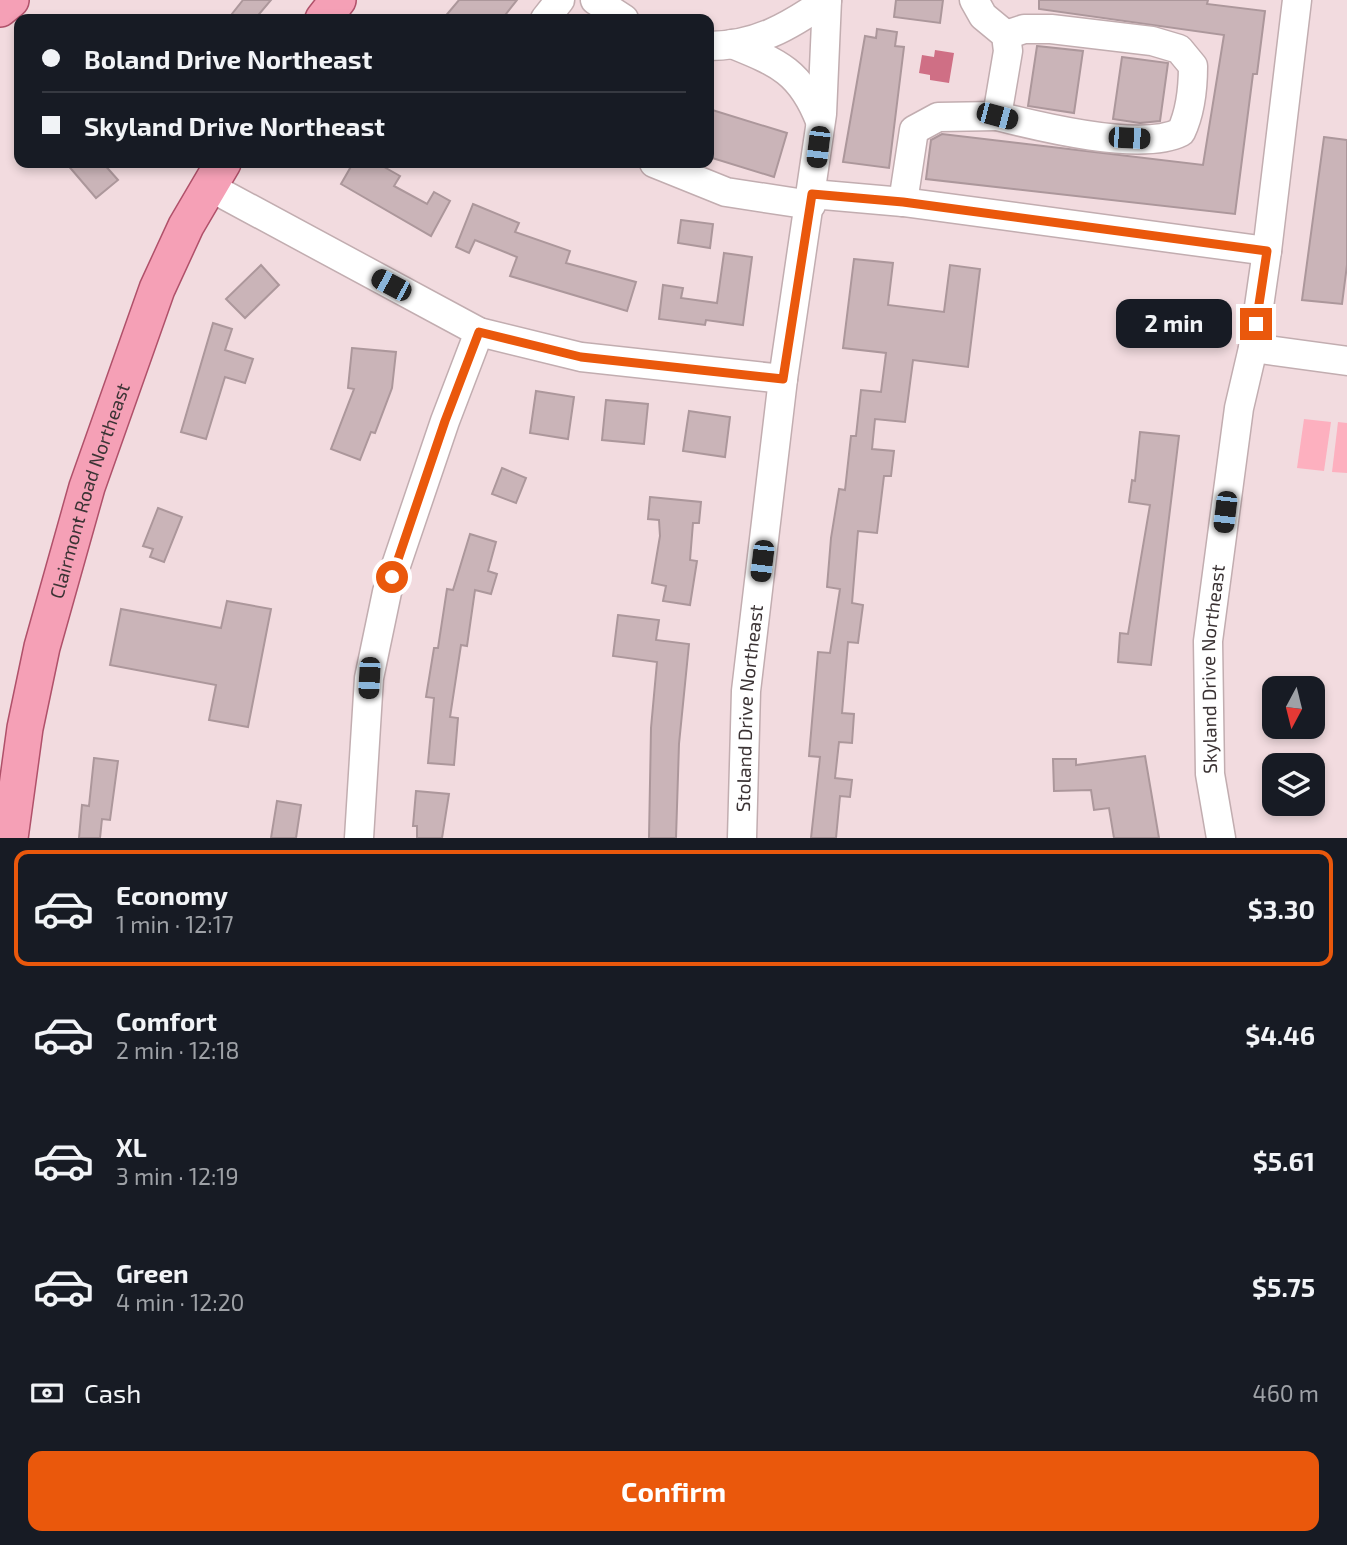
<!DOCTYPE html>
<meta charset="utf-8">
<style>
body{margin:0;font-family:"Exo 2",sans-serif;background:#242831;color:#f1f3f6;height:100vh;display:flex;flex-direction:column;font-size:26px;white-space:nowrap}
*{box-sizing:border-box;margin:0}
p{font-size:23px;color:#9ea1a6}
.icon{flex:none;width:38px;height:38px;fill:none;stroke:currentColor;stroke-width:2;stroke-linecap:round;stroke-linejoin:round}
.map{position:relative;height:838px;overflow:hidden}
.drawer{display:flex;flex-direction:column;background:#171b24;flex:1}
.drawer>*{flex:none}
.guide{position:absolute;left:14px;top:14px;width:700px;height:154px;border-radius:14px;box-shadow:0 4px 10px #0003;display:grid;align-content:center;height:154px;padding:0 28px;background:#171b24}
.needle{width:46px;rotate:187deg}
.controls{position:absolute;left:1262px;top:676px;display:grid;gap:14px}
.controls a{display:grid;place-items:center;width:63px;height:63px;border-radius:14px;background:#171b24;box-shadow:0 4px 10px #0003;font-size:35px}
.end{position:absolute;width:32px;height:32px;margin:-16px;border:9px solid #ea580c;background:#fff;box-shadow:0 0 0 4px #fff}
.from{border-radius:50%}
.bubble{position:absolute;height:49px;border-radius:14px;background:#171b24;box-shadow:0 4px 10px #0003;font-size:23px;font-weight:700;line-height:49px;text-align:center}
.car{position:absolute;width:21px;height:42px;margin:-21px -10px;border-radius:9px;box-shadow:0 0 5px 2px #0007;background:linear-gradient(#222 24%,#8ab4d8 0 40%,#222 0 76%,#8ab4d8 0 86%,#222 0)}
.guide b{display:flex;align-items:center;gap:24px;height:66px;font-size:26px}
.guide b+b{border-top:2px solid #363941}
.guide i{width:18px;height:18px;background:#f1f3f6}
ul{padding:12px 0 0;list-style:none}
li{display:flex;align-items:center;gap:21px;height:116px;margin:0 14px 10px;padding:0 14px;border:4px solid transparent;border-radius:14px}
li div{flex:1}
li b{display:block;font-size:26px}
li em{font-style:normal;font-weight:700}
li.current{border-color:#ea580c}
li>.icon{width:63px;height:63px;stroke-width:1.5}
.pay{display:flex;align-items:center;gap:18px;height:77px;padding:0 28px;font-size:26px}
.pay p{margin-inline-start:auto}
.cta{display:flex;gap:14px;margin-top:auto;padding:14px 28px}
.cta a{flex:1;height:80px;border-radius:14px;background:#ea580c;color:#fff;font-size:28px;font-weight:700;line-height:80px;text-align:center}
.map>svg:first-child{display:block}
.green{fill:#fdb0bf}
.water{fill:#cf6f85}
.building{fill:#cab4b8;stroke:#ac979b;stroke-width:2}
.lines{fill:none;stroke-linecap:round;stroke-linejoin:round}
.minor-casing{stroke:#c2adb0;stroke-width:31}
.major-casing{stroke:#b0516a;stroke-width:38}
.minor{stroke:#fff;stroke-width:28}
.major{stroke:#f5a0b6;stroke-width:35}
.route{stroke:#ea580c;stroke-width:9}
.labels{text-anchor:middle;stroke-width:7;stroke-linejoin:round;paint-order:stroke}
.street-label{font-size:19px;fill:#3c3435;stroke:#fff}
</style>
<div class="map">
<svg width="1347" height="838" viewBox="0 0 1347 838">
<rect width="100%" height="100%" fill="#f2dbdf"/>
<g class="green">
<path d="M1304,419L1331,422L1324,471L1297,468Z"/>
<path d="M1338,422L1347,423V473L1332,472Z"/>
</g>
<path class="water" d="M935,50L954,53L949,83L930,80V75L919,73L922,55L934,57Z"/>
<g class="building">
<path d="M243,0H271L255,19H228Z"/>
<path d="M459,0H517L502,19H443Z"/>
<path d="M896,0H943L940,23L894,17Z"/>
<path d="M1039,0H1208L1207,4L1265,11L1257,74H1253L1235,214L926,179L931,140L942,134L1203,165L1224,35L1039,9Z"/>
<path d="M877,29L897,32L895,46L904,47L889,168L843,162L865,36L876,38Z"/>
<path d="M1037,46L1083,51L1074,113L1028,106Z"/>
<path d="M1122,57L1168,63L1160,121L1140,123L1113,119Z"/>
<path d="M709,109L787,133L774,177L709,157Z"/>
<path d="M1324,137L1347,140V265L1342,304L1302,300Z"/>
<path d="M66,163H103L118,180L96,198Z"/>
<path d="M353,163H377L400,176L394,186L427,204L434,192L450,201L431,236L341,184Z"/>
<path d="M473,204L519,223L515,232L570,251L566,263L636,282L627,311L510,276L517,257L475,240L469,253L456,247Z"/>
<path d="M681,220L713,224L710,248L678,243Z"/>
<path d="M724,253L752,257L743,325L706,320L705,325L659,319L663,285L683,288L681,298L717,303Z"/>
<path d="M854,259L893,263L888,305L944,312L950,265L980,269L968,367L913,360L905,422L875,419L872,449L894,451L891,476H884L877,533L858,531L852,603L863,605L858,643L848,642L842,713L854,714L852,743L839,742L835,778L852,780L850,797L840,796L836,838H811L820,757L809,756L818,652L830,653L840,589L827,587L831,538L839,489L845,490L851,436H856L861,390L881,392L886,353L843,348Z"/>
<path d="M261,265L279,285L245,318L226,299Z"/>
<path d="M213,323L232,329L225,350L253,359L245,383L225,377L206,439L181,432Z"/>
<path d="M352,348L396,352L392,388L375,433L371,432L360,460L331,449L354,389L348,388Z"/>
<path d="M536,391L574,397L568,439L530,433Z"/>
<path d="M606,400L648,404L644,444L602,440Z"/>
<path d="M689,411L730,417L725,457L683,451Z"/>
<path d="M1140,432L1179,436L1151,665L1118,662L1120,633L1128,634L1150,505L1129,502L1132,480L1135,481Z"/>
<path d="M502,468L526,478L516,503L492,494Z"/>
<path d="M650,497L701,502L699,523H693L690,560L697,561L690,605L663,601L666,586L652,583L660,536L659,520L648,519Z"/>
<path d="M158,508L182,517L164,562L150,557L153,549L143,546Z"/>
<path d="M470,534L496,542L488,571L497,574L491,594L475,590L467,646L461,645L450,717L458,718L454,765L428,763L434,698L426,697L434,648H438L447,589L453,590Z"/>
<path d="M227,601L271,609L248,727L209,720L216,685L110,665L121,609L221,628Z"/>
<path d="M618,615L659,620L656,640L689,644L679,744L676,838H649L651,728L657,662L613,656Z"/>
<path d="M1145,756L1159,838H1114L1109,808L1094,810L1091,790L1054,791L1053,759H1076V765Z"/>
<path d="M94,758L118,761L110,820L102,819L100,838H79L82,805L89,806Z"/>
<path d="M416,791L449,794L442,838H417V826H413Z"/>
<path d="M277,801L301,805L296,838H271Z"/>
</g>
<g class="lines">
<g class="minor-casing">
<g id="minor">
<path d="M595,0L624,19"/>
<path d="M545,19L560,0"/>
<path d="M732,44C779,63 801,72 820,121"/>
<path d="M709,46C756,46 790,26 827,0"/>
<path d="M997,116C1040,127 1142,152 1181,132C1191,111 1193,89 1193,66L1179,49L1152,41L1051,29H1024L1006,35"/>
<path d="M654,163L726,192L811,205"/>
<path d="M210,187L479,332L581,357L783,379"/>
<path d="M812,194L903,202L1267,251"/>
<path d="M903,202L914,130L938,117L997,116L1008,51L1006,35L983,16L974,0"/>
<path d="M1253,348L1347,361"/>
<path d="M359,838L369,678L387,592L445,421L479,332"/>
<path id="s1" d="M742,838L746,691L783,379L822,114L827,0"/>
<path id="s2" d="M1221,838L1210,774L1208,641L1239,408L1253,348L1267,251L1297,0"/>
</g>
</g>
<g class="major-casing">
<g id="major">
<path d="M0,9L11,0"/>
<path d="M323,19L338,0"/>
<path id="s3" d="M10,838L25,728L42,647L87,487L157,289L186,226L223,163"/>
</g>
</g>
<use href="#minor" class="minor"/>
<use href="#major" class="major"/>
</g>
<g class="lines">
<path class="route" d="M392,577L445,421L479,332L581,357L783,379L812,194L903,202L1267,251L1256,324"/>
</g>
<g class="labels">
<g class="street-label">
<text dy="7" stroke="none"><textPath href="#s3" startOffset="357">Clairmont Road Northeast</textPath></text>
<text dy="7" stroke="none"><textPath href="#s2" startOffset="170">Skyland Drive Northeast</textPath></text>
<text dy="7" stroke="none"><textPath href="#s1" startOffset="130">Stoland Drive Northeast</textPath></text>
</g>
</g>
</svg>
<div class="controls">
<a><svg class="needle" viewBox="-14 -14 28 28"><path d="M0-13l5 13h-10z" fill="#e53935"/><path d="M0 13l5-13h-10z" fill="#9ea1a6"/></svg></a>
<a><svg class="icon" aria-label="layers" viewBox="0 0 24 24"><path d="M12 4l9 5-9 5-9-5zM3 14l9 5 9-5"/></svg></a>
</div>
<i class="end from" style="left:392px;top:577px"></i>
<i class="end" style="left:1256px;top:324px"></i>
<div class="bubble" style="left:1116px;top:299px;width:116px">2 min</div>
<i class="car" style="left:997px;top:116px;rotate:105deg"></i>
<i class="car" style="left:1129px;top:138px;rotate:93deg"></i>
<i class="car" style="left:818px;top:147px;rotate:187deg"></i>
<i class="car" style="left:391px;top:285px;rotate:298deg"></i>
<i class="car" style="left:1225px;top:512px;rotate:187deg"></i>
<i class="car" style="left:762px;top:561px;rotate:187deg"></i>
<i class="car" style="left:369px;top:678px;rotate:183deg"></i>
<div class="guide">
<b><i class="from"></i>Boland Drive Northeast</b>
<b><i></i>Skyland Drive Northeast</b>
</div>
</div>
<section class="drawer">
<ul>
<li class="current"><svg class="icon" aria-label="car" viewBox="0 0 24 24"><path d="M5 17H2v-5l4-1 3-4h7l3 4 3 1v5h-3M9 17h6M6 11h13"/><circle cx="7" cy="17" r="2"/><circle cx="17" cy="17" r="2"/></svg><div><b>Economy</b><p>1 min · 12:17</p></div><em>$3.30</em></li>
<li><svg class="icon" aria-label="car" viewBox="0 0 24 24"><path d="M5 17H2v-5l4-1 3-4h7l3 4 3 1v5h-3M9 17h6M6 11h13"/><circle cx="7" cy="17" r="2"/><circle cx="17" cy="17" r="2"/></svg><div><b>Comfort</b><p>2 min · 12:18</p></div><em>$4.46</em></li>
<li><svg class="icon" aria-label="car" viewBox="0 0 24 24"><path d="M5 17H2v-5l4-1 3-4h7l3 4 3 1v5h-3M9 17h6M6 11h13"/><circle cx="7" cy="17" r="2"/><circle cx="17" cy="17" r="2"/></svg><div><b>XL</b><p>3 min · 12:19</p></div><em>$5.61</em></li>
<li><svg class="icon" aria-label="car" viewBox="0 0 24 24"><path d="M5 17H2v-5l4-1 3-4h7l3 4 3 1v5h-3M9 17h6M6 11h13"/><circle cx="7" cy="17" r="2"/><circle cx="17" cy="17" r="2"/></svg><div><b>Green</b><p>4 min · 12:20</p></div><em>$5.75</em></li>
</ul>
<div class="pay"><svg class="icon" aria-label="cash" viewBox="0 0 24 24"><path d="M3 7h18v10H3z"/><circle cx="12" cy="12" r="2"/></svg>Cash<p>460 m</p></div>
<div class="cta"><a>Confirm</a></div>
</section>
